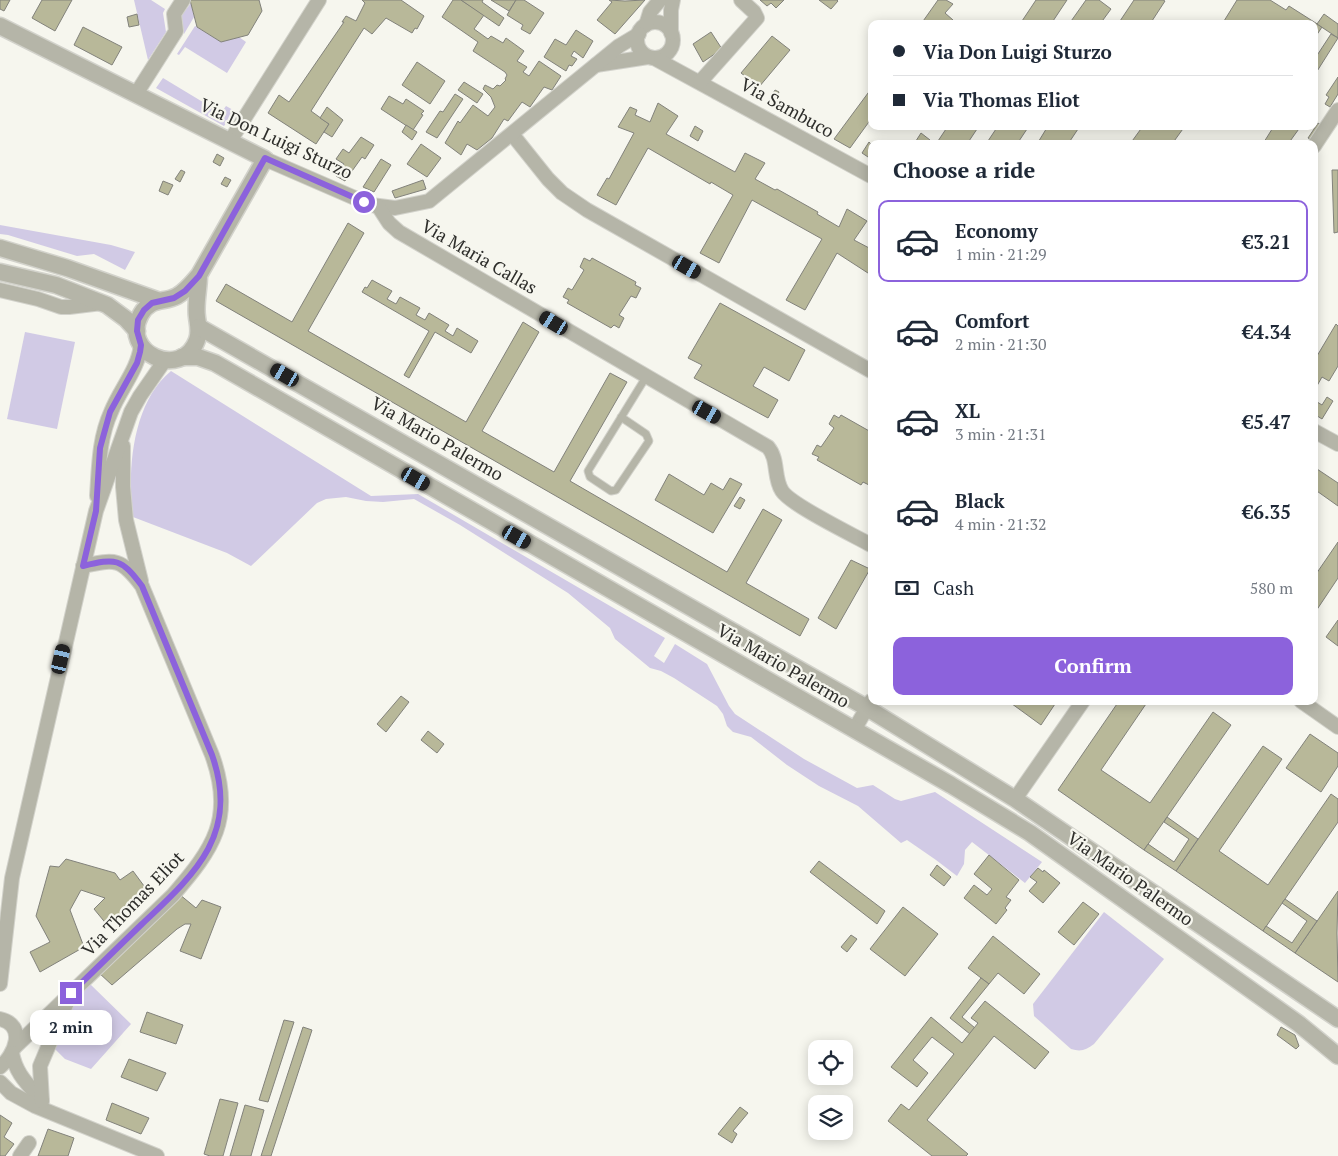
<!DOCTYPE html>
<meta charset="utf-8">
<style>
body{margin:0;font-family:"PT Serif",serif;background:#f6f6f7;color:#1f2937;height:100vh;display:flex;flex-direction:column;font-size:19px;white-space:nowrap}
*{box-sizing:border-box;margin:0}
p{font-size:16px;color:#747a83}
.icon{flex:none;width:28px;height:28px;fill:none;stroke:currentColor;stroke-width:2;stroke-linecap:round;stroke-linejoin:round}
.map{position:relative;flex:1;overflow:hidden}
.panel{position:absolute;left:868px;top:140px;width:450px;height:565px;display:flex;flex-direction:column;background:#fff;border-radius:10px;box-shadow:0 2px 12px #0003}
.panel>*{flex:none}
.top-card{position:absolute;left:868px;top:20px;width:450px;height:110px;border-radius:10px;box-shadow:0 2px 12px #0003;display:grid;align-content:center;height:110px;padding:0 25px;background:#fff}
.tools{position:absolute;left:808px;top:1040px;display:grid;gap:10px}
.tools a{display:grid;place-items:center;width:45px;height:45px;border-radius:10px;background:#fff;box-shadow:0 2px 12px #0003;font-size:25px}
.end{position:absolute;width:22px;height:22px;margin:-11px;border:6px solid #8c62dc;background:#fff;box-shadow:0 0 0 2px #fff}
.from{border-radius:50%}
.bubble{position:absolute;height:35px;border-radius:10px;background:#fff;box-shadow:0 2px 12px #0003;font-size:16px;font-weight:800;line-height:35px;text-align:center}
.car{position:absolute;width:15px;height:30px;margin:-15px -8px;border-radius:6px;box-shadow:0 0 4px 1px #0007;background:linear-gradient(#222 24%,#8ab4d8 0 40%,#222 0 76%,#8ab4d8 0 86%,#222 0)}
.top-card b{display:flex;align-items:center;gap:18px;height:48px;font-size:19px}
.top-card b+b{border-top:1px solid #e0e1e3}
.top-card i{width:12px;height:12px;background:#1f2937}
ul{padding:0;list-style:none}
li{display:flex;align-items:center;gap:15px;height:82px;margin:0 10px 8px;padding:0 15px;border:2px solid transparent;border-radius:10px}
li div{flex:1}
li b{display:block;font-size:19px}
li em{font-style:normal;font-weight:800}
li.selected{border-color:#8c62dc}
li>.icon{width:45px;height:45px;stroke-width:1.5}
h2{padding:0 25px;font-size:22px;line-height:60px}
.pay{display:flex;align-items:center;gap:12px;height:55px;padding:0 25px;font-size:19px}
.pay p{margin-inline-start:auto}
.action{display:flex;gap:10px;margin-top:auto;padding:10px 25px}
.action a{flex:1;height:58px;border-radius:10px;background:#8c62dc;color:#fff;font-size:20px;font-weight:800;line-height:58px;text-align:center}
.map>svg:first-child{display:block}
.green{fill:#d1cae5}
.building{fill:#b8b899;stroke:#82827b}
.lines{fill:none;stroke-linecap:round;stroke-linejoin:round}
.service-casing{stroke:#d2d2cb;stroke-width:9}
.minor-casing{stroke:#d2d2cb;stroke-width:16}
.tertiary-casing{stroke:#d2d2cb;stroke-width:19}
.service{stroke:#b5b5a8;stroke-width:7}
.minor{stroke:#b5b5a8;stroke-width:14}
.tertiary{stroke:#b5b5a8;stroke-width:16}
.route{stroke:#8c62dc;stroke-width:6}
.labels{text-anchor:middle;stroke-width:4.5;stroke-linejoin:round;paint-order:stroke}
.street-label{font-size:18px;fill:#2e2e2b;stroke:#f6f6ee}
</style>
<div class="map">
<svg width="1338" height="1156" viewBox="0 0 1338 1156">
<rect width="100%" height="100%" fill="#f6f6ee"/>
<g class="green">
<path d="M134,0H151L165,9L163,13L166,32L148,60Z"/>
<path d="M191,3L194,17L184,34L181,16Z"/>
<path d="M195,26L221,42L239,37L246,42L227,73L185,47L179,55L177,54Z"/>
<path d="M163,78L221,113L226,106L235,111L224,126L156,88Z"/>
<path d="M0,225L111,245L135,252L125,270L94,254L77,256L8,235L0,234Z"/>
<path d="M25,332L75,342L57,429L7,419Z"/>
<path d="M171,371L371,496L418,494L665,638L654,656L664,663L675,644L707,664L729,706L735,714L804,759L857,788L873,785L895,799L901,801L935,792L1042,862L1025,883L972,842L965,850L964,864L957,876L936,860L907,840L901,843L858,806L819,786L787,765L751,737L733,732L727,726L723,714L717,706L674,678L661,671L650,668L615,639L610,628L568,593L460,525L414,499L383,502L366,501L346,497L326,499L317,503L251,566L227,553L133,517C127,471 132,403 171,371Z"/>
<path d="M1104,912L1164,959L1094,1044C1086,1050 1081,1052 1071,1049L1034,1016L1033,1004Z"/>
<path d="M90,984L131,1024L91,1069L65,1059L51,1045L66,1023L60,1010Z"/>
</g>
<g class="building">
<path d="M0,0H10L4,11L0,9Z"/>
<path d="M42,0H72L55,31L32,18Z"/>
<path d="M190,0H259L262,11L248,35L221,42L197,27Z"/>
<path d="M362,0H401L424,16L417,29L415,28L412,33L386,18L372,34L364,28L311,111L329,124L316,144L268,113L279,95L289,102L344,22H342L346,16L356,21L365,3Z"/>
<path d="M453,0H461L484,15L474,29L488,39L491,36L503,43L506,38L524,51L517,61L527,67L523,72L529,76L539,61L561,76L552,90L544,87L530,107L522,102L508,121L504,119L492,138L477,150L467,144L461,155L445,143L458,121L460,123L473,105L488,116L495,107L491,97L483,89L485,85L493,89L497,85L500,86L506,80L505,79L507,75L505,72L473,51L478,42L442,17Z"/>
<path d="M461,0H483L482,2L504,18L499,26Z"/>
<path d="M491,0H516L509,11Z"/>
<path d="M516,0H524L544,13L530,34L521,29L523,25L507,15Z"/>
<path d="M609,0L625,1L645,0L615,34L597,20L612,2Z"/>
<path d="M760,0H784L776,8L771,3L767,6Z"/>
<path d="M819,0H837L838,1L831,9Z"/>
<path d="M938,0H946L953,4L945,13L953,20L951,24H921Z"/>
<path d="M1036,0H1067L1051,24H1020Z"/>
<path d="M1086,0H1099L1111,9L1100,24H1069Z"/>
<path d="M1134,0H1163L1165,1L1150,24H1118Z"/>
<path d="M1237,0H1270L1286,10L1289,6L1322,27L1314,39V24H1228L1224,21Z"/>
<path d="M137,14L139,25L129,27L127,17Z"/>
<path d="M1324,14L1338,24V38L1317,24Z"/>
<path d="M83,27L122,47L112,65L74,45Z"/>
<path d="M576,30L593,41L583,58L574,51L571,56L577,59L572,66L569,65L566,71L544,57L555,39L566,45Z"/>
<path d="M711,32L722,49L703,62L693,44Z"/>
<path d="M1331,34L1338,38L1314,76V60Z"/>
<path d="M772,36L790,50L759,87L741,73Z"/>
<path d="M417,62L445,81L430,104L402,85Z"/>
<path d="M1338,77V94L1330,107L1325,104L1329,97L1326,95Z"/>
<path d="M464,82L483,94L477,103L458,90Z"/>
<path d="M871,89V119L850,148L834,139Z"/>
<path d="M775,90L779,92L776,98L782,101L777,108L767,103Z"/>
<path d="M455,94L463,99L437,138L426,132L440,111L443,112Z"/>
<path d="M389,96L403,104L406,99L424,111L421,114L423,115L413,130L381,109Z"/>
<path d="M658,103L678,116L666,134L735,172L745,153L765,163L755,179L775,190L777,189L818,212L817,214L839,227L847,209L867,221L854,240L871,249V275L837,253L805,310L786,300L822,239L752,200L719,263L700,253L733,195L711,182L710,184L648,148L616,205L597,195L607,178L609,179L634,133L618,127L630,107L637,110L635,115L650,122Z"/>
<path d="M327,107L343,120L332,137L324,132L329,124L320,118Z"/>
<path d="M1318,123L1324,127L1314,141L1308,138Z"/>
<path d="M406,125L417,132L412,140L402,132Z"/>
<path d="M695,126L703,131L698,141L690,136Z"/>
<path d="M948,126H979L967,144H936Z"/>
<path d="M998,126H1029L1017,144H986Z"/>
<path d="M1048,126H1080L1068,144H1037Z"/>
<path d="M1143,126H1185L1172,144H1130Z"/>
<path d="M1274,126L1276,127L1301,126L1288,144H1266L1264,142Z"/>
<path d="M921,133L930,140L928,144H914Z"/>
<path d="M361,137L374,145L365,159L362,157L345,181L336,176L344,164L336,159L343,149L349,153Z"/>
<path d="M869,142L871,144V159L862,153Z"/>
<path d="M421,144L441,158L427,177L407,164Z"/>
<path d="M217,154L224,158L220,166L213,162Z"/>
<path d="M381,159L391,165L374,192L363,187Z"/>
<path d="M181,170L185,172L180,182L175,179Z"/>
<path d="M1332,170H1338V232L1334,233Z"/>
<path d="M225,177L231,180L227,187L221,184Z"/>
<path d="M423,180L426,189L395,198L392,191Z"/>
<path d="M163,181L173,185L168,195L159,191Z"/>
<path d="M348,223L364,233L308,331L466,422L523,322L539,332L482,431L554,472L610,373L627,382L570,481L727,572L763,509L782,520L746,583L809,619L800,636L216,301L226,284L292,322Z"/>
<path d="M584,258L590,261L592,258L636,282L635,285L641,288L636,298L631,296L619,315L624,318L619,328L614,325L611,328L567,303L569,300L563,297L568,288L572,290L584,270L580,267Z"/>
<path d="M372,280L392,291L387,299L396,304L400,297L420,308L416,315L425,320L429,313L449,325L445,331L453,336L457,328L478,341L471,353L435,332L409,378L404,375L429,331L362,292L365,287L367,288Z"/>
<path d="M720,303L805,350L789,381L764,367L753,386L778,400L768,418L694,378L702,365L688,358Z"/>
<path d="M1336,324L1338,326V366L1329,381L1322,377L1314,391V361Z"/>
<path d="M1327,397L1333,401L1322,419L1314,414V400L1322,405Z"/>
<path d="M834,415L839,418L841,415L871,432V468L869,472L871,474V480L869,485L863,482L861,485L817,460L819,457L812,454L817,445L821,447L834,428L829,424Z"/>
<path d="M1314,467L1338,483V506L1314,489Z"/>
<path d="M669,474L704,495L711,483L723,490L730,478L742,484L713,533L655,500Z"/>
<path d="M740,497L745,500L740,509L734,506Z"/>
<path d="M1338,542V578L1314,614V577Z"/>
<path d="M851,560L870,569L836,629L818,618Z"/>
<path d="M1338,620V646L1326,637Z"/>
<path d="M401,696L409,702L386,732L377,724Z"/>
<path d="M1008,701H1057L1041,725Z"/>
<path d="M1119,701H1148L1101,770L1150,803L1213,712L1231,725L1144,850L1058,790Z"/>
<path d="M428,731L444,744L437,753L421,740Z"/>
<path d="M1310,734L1338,753V766L1321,792L1286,768Z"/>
<path d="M1263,746L1282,759L1219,851L1268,885L1331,794L1338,799V822L1263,931L1176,871Z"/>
<path d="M1167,817L1198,839L1176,871L1144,850L1148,844L1174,862L1189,839L1164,822Z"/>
<path d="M989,855L1019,880L1006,897L1011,900L1005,908L1007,910L996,924L964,898L974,885L987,895L992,889L974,874Z"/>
<path d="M66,859L115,873L120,880L133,871L147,890L108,926L94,909L105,898L81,890L70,910L84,947L40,972L30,952L50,942L36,916L50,866L59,867Z"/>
<path d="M819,861L885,911L877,924L810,872Z"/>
<path d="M937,865L951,877L944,886L930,875Z"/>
<path d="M1038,868L1043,872L1044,870L1060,883L1043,903L1029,891L1037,882L1030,877Z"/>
<path d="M1338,891L1337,933L1338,982L1295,953Z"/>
<path d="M179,894L196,908L202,900L221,907L201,959L180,951L191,924H185L177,929L112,985L98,972Z"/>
<path d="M1285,899L1317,921L1295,953L1263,931L1266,926L1292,943L1307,921L1282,903Z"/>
<path d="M1083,902L1099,914L1074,945L1058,932Z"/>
<path d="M903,907L938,934L905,976L870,949Z"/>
<path d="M851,935L857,939L847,952L841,947Z"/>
<path d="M993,936L1040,974L1024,994L998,973L989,984L968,968Z"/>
<path d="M981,978L989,984L962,1017L975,1028L970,1034L950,1018Z"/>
<path d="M985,1001L1049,1052L1035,1069L994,1036L927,1120L968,1154L966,1156H932L888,1121L901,1104L909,1110L954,1054L932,1037L913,1060L928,1073L917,1087L891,1067L931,1017L962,1043L978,1023L971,1018Z"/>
<path d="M147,1012L183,1025L176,1044L140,1032Z"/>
<path d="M284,1020L294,1022L268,1102L259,1100Z"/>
<path d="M303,1027L312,1030L271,1156H261Z"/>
<path d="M1281,1027L1295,1035L1299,1046L1296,1049L1277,1035Z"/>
<path d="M129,1059L166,1073L157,1091L121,1077Z"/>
<path d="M220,1099L238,1103L223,1156H210L204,1154Z"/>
<path d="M112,1103L149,1118L141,1134L106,1120Z"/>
<path d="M245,1105L264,1110L251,1156H230Z"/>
<path d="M740,1107L748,1113L733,1131L737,1134L732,1143L718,1134Z"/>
<path d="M0,1115L12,1123L4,1137L14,1144L5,1156H0Z"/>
<path d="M48,1129L74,1138L68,1156H38Z"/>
</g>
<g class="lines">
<g class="service-casing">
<path id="service" d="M621,417L646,434L649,441L616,490L611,491L590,477L588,471L646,377"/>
</g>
<g class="minor-casing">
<g id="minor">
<circle cx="655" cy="40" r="18"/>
<path d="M646,25L650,12L660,0"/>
<path d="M671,33V10L673,0"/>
<path d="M654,58L871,176"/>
<path d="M596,65L648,57"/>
<path d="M700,82L757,18L754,12L741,0"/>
<path d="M136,94L176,31L174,14L183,0"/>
<path d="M512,134L548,179L562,193L587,210L871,371"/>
<path d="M230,141L319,0"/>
<path d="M1314,146L1338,110"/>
<path d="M265,159L371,205L395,208L429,201L619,46L639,34"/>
<path d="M378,206L389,223L399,232L768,447C779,460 773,477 782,491C791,505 853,535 871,545"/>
<path d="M0,290L38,299L61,307H69L102,303"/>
<path d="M1314,431L1338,444"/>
<path d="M123,446V487L126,520L141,581"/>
<path d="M97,496C99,467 99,438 111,412C120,389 138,370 141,345"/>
<path d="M1301,701L1338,727"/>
<path d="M854,730L871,701"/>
<path d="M1015,799L1083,701"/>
<path d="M0,984L12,878L96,511L131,412L140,396L165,360"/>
<path d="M0,1019C27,1025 15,1055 0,1067"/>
<path d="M15,1047L173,895C213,849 235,818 212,755L142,586C121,558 116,559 83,566"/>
<path d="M12,1053C16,1075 29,1085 42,1101"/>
<path d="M0,1082L11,1093L35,1106L157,1156"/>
<path d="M42,1101L40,1066L68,1000"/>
<path d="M20,1156L29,1143"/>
</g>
</g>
<g class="tertiary-casing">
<g id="tertiary">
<path d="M0,26L265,159L199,275C192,283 186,291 177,296C164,303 151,297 141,314C119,353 182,381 197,340C200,332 198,325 197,317C195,304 199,289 199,275"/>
<path d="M0,248L67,268L157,300"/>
<path d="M0,272L56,285L107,305L126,319L137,331"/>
<path d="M199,327L867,708L1015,799L1338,1019"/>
<path d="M182,357H198L215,363L951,785L1030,833L1299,1024L1338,1056"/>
</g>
</g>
<use href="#service" class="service"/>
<use href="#minor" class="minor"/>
<use href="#tertiary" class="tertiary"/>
</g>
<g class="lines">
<path class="route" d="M71,993C95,970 118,947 142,924C195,874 240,834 212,755L142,586C121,558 116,558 83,566L96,511L100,448L110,412L137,363L140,352L141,345L137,331L138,320L144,310L152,303L174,298L185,291L199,276L265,158L364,202"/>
</g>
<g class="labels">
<g class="street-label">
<text transform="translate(787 108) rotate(29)" y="6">Via Sambuco</text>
<text transform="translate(276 139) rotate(25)" y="6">Via Don Luigi Sturzo</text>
<text transform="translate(479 257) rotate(30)" y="6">Via Maria Callas</text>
<text transform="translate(437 439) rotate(30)" y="6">Via Mario Palermo</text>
<text transform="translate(783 666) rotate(30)" y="6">Via Mario Palermo</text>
<text transform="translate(1130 879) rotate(35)" y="6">Via Mario Palermo</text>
<text transform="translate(133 904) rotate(-46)" y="6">Via Thomas Eliot</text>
</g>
</g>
</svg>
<div class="tools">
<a><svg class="icon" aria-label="locate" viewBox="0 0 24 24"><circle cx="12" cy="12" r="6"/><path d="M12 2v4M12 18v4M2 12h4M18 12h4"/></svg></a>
<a><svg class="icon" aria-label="layers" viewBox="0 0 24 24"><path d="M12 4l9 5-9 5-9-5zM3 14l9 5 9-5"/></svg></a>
</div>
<i class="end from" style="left:364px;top:202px"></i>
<i class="end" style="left:71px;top:993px"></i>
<div class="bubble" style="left:30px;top:1010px;width:82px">2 min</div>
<i class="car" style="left:687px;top:267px;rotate:120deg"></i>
<i class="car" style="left:554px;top:323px;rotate:301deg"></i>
<i class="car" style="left:285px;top:375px;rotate:300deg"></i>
<i class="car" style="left:707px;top:412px;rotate:119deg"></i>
<i class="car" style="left:416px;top:479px;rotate:120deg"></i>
<i class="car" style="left:517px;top:537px;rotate:120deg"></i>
<i class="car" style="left:61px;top:659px;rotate:13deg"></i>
<div class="top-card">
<b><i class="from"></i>Via Don Luigi Sturzo</b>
<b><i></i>Via Thomas Eliot</b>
</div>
<section class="panel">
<h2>Choose a ride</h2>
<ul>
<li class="selected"><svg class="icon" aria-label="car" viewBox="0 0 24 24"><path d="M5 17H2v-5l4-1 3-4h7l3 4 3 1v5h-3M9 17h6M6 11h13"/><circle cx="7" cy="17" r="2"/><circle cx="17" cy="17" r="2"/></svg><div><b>Economy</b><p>1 min · 21:29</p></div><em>€3.21</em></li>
<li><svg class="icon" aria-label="car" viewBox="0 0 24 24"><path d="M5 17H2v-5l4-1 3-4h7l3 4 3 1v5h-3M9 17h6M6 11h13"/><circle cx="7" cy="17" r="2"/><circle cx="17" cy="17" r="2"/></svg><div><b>Comfort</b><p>2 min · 21:30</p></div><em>€4.34</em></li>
<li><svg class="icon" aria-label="car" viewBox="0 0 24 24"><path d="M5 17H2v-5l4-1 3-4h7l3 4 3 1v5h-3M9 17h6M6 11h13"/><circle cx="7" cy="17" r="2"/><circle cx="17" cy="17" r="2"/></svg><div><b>XL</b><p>3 min · 21:31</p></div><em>€5.47</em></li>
<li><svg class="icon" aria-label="car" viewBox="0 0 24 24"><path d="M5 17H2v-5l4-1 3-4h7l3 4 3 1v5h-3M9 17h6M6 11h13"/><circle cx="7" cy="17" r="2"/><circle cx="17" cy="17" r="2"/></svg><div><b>Black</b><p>4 min · 21:32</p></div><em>€6.35</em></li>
</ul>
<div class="pay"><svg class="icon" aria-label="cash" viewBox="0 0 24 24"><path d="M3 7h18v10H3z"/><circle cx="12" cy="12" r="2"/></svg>Cash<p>580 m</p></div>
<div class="action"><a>Confirm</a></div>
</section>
</div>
